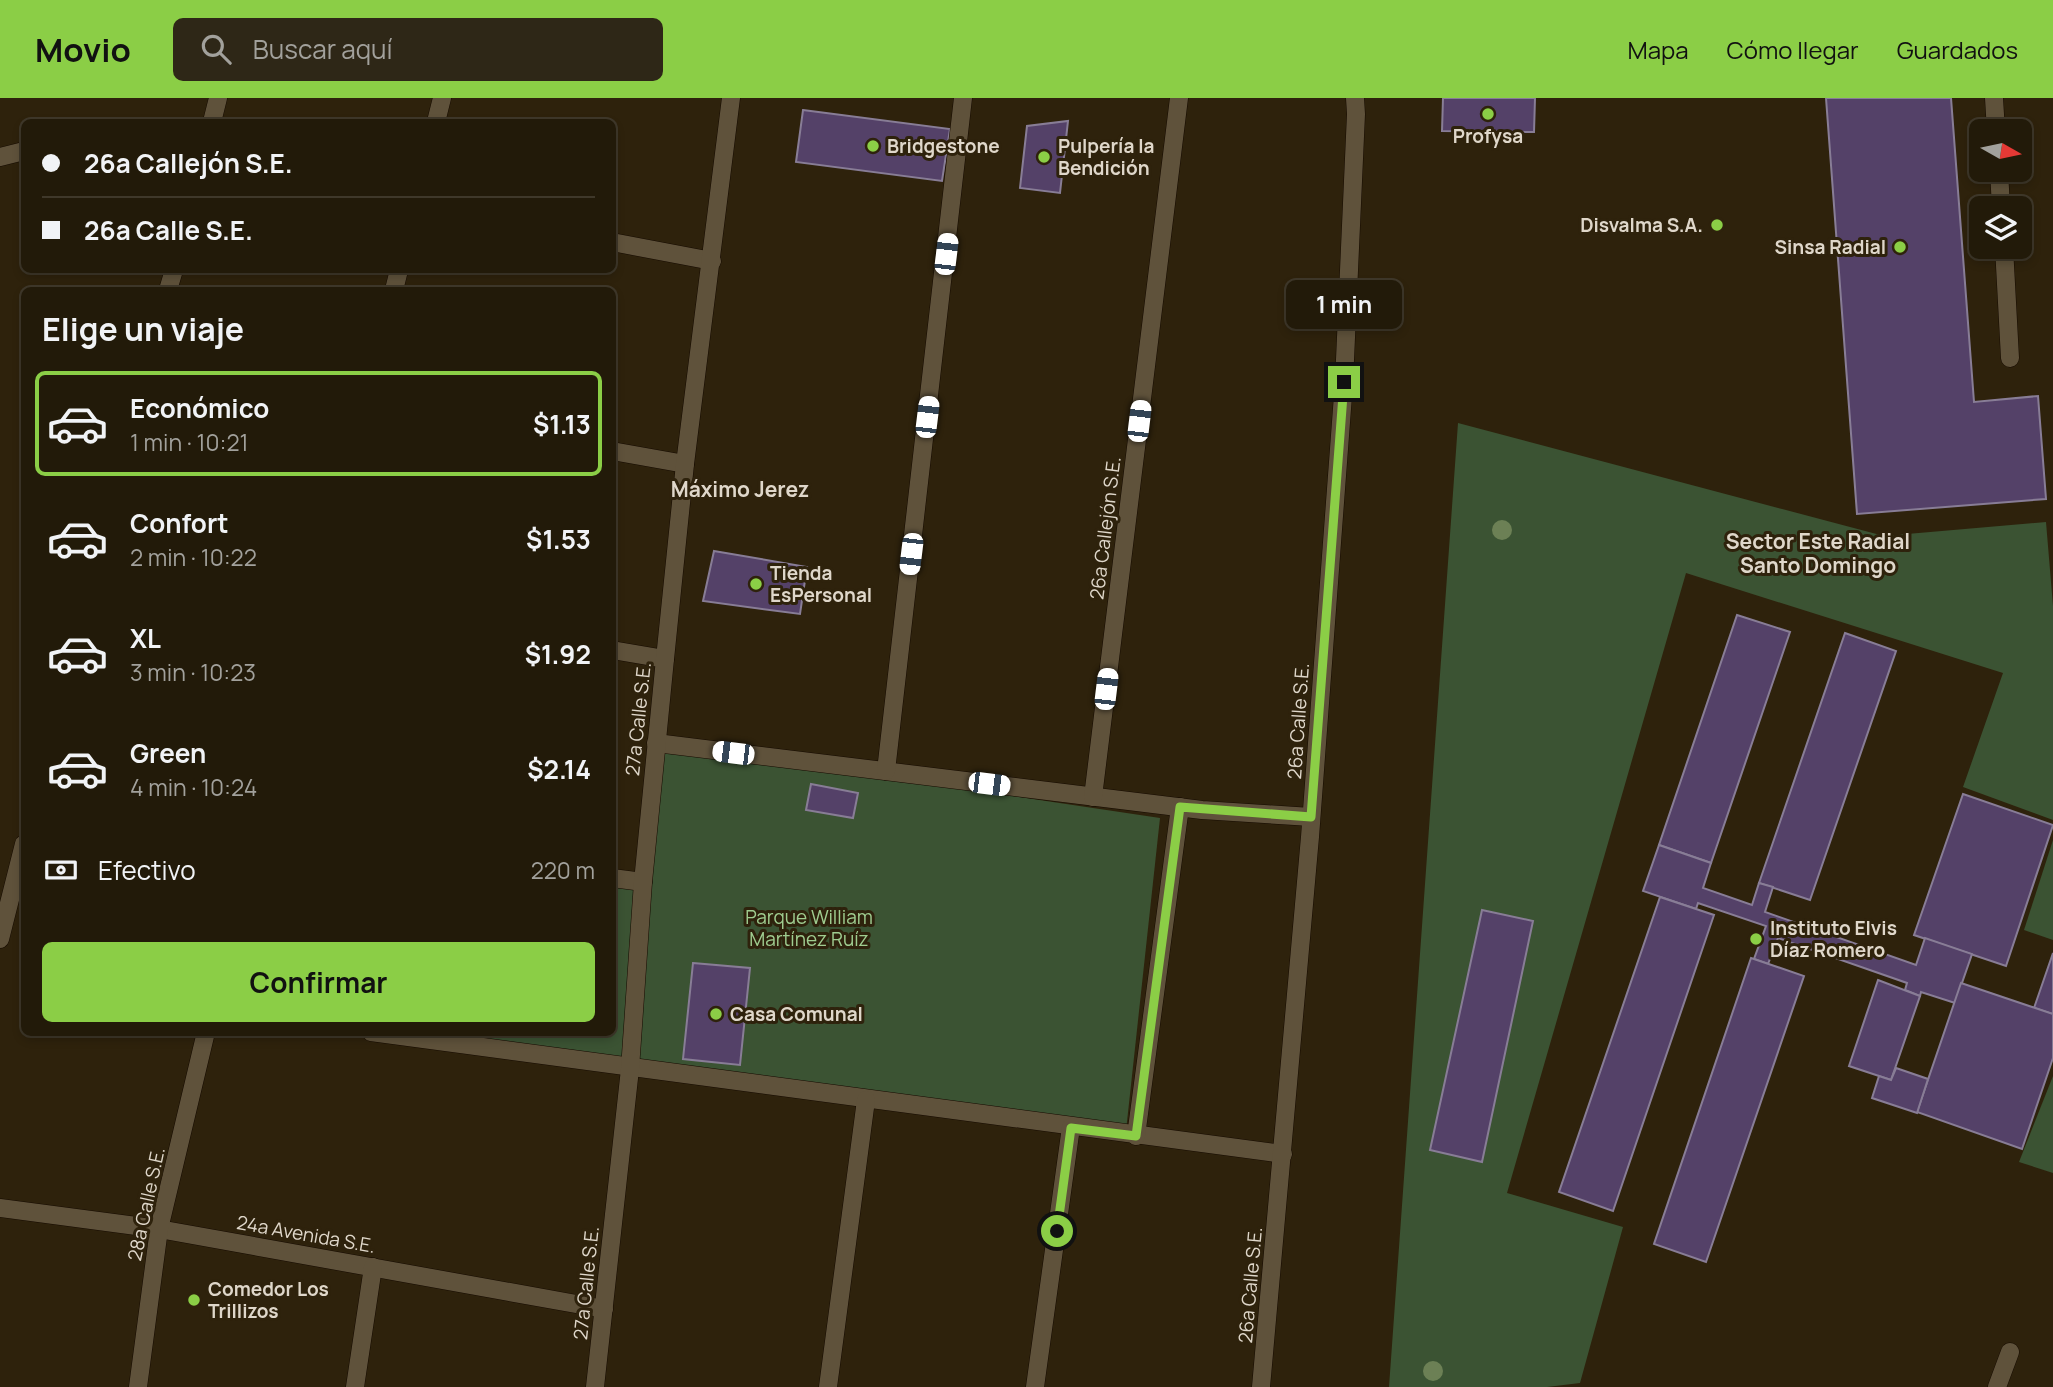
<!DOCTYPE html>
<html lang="es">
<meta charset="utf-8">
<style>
body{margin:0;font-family:Manrope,sans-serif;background:#2e2717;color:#f1f3f6;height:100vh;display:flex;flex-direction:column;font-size:26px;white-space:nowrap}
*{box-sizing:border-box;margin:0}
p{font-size:23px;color:#a2a19c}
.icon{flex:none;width:38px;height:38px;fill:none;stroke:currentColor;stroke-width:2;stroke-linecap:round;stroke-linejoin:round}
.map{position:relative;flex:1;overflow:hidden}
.side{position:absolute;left:21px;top:189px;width:595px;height:749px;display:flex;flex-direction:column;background:#221a09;border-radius:10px;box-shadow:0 4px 10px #0003,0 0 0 2px #3f382a}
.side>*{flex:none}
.top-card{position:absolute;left:21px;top:21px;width:595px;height:154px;border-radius:10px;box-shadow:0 4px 10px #0003,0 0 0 2px #3f382a;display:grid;align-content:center;height:154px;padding:0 21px;background:#221a09}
.needle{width:46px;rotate:99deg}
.tools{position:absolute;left:1969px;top:21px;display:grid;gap:14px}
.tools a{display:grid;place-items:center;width:63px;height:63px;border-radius:10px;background:#221a09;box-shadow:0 4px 10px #0003,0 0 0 2px #3f382a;font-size:35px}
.end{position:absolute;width:32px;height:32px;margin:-16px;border:9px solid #8bce46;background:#111;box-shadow:0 0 0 4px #111}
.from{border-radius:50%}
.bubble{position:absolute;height:49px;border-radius:10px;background:#221a09;box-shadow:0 4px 10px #0003,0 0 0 2px #3f382a;font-size:23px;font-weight:700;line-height:49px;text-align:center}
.car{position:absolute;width:21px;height:42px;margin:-21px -10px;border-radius:9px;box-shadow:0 0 5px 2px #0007;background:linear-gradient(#fff 24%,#345 0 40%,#fff 0 76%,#345 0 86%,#fff 0)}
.top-card b{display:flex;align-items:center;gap:24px;height:66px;font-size:26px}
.top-card b+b{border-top:2px solid #3f382a}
.top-card i{width:18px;height:18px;background:#f1f3f6}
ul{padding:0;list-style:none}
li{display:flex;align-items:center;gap:21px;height:105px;margin:0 14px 10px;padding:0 7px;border:4px solid transparent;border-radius:10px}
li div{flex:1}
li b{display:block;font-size:26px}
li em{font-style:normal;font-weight:700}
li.selected{border-color:#8bce46}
li>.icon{width:63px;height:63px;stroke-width:1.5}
h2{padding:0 21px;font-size:32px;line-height:84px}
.pay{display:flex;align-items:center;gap:18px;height:77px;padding:0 21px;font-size:26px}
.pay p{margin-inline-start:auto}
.action{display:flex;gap:14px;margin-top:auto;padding:14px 21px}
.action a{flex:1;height:80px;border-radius:10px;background:#8bce46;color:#111;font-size:28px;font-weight:700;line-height:80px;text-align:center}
header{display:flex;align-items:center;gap:42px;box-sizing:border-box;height:98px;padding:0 35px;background:#8bce46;color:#111}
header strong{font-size:33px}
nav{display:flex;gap:38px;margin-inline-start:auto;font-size:24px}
.search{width:490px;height:63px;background:#2e2717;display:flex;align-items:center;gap:18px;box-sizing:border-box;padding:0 24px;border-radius:10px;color:#a2a19c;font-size:26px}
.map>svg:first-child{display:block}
.green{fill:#3b5333}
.building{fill:#544168;stroke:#887d96;stroke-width:2}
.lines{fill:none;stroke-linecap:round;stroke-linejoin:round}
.minor-casing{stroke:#160b00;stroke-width:19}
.minor{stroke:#5f523b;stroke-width:18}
.tree{fill:#6c8055}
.route{stroke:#8bce46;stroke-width:9}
.poi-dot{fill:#8bce46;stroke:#2e220c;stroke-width:2.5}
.labels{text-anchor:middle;stroke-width:6;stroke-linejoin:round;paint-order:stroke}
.poi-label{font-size:19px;font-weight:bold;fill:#dfd7ca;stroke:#2e220c;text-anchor:start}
.street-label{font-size:19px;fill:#dfd7ca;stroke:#2e220c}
.park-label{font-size:19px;fill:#9fcd90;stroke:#2e220c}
.neighbourhood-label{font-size:21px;font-weight:bold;fill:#dfd7ca;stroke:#2e220c}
</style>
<header>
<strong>Movio</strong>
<div class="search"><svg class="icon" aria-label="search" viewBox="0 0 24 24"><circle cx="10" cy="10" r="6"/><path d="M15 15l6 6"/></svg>Buscar aquí</div>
<nav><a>Mapa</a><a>Cómo llegar</a><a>Guardados</a></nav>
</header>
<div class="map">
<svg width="2053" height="1289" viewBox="0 0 2053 1289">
<rect width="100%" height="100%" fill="#2e220c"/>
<g class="green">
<path d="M1458,325L1884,438L2046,424L2053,508V722L1963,689L2003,575L1686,475L1507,1095L1623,1129L1580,1285L1547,1289H1389Z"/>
<path d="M656,645L1160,720L1126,1033L633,968Z"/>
<path d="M2053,742V842L2024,832Z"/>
<path d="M613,780L643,784L630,971L441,944L442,935L612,934Z"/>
<path d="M2053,978V1075L2019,1064Z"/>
</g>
<g class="building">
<path d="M1443,0H1535L1534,34L1442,33Z"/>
<path d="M1826,0H1951L1974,304L2038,298L2046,401L1857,416Z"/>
<path d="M803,12L950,31L942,83L796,64Z"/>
<path d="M1068,23L1060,95L1020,90L1027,28Z"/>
<path d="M714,453L807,469L800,516L703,503Z"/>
<path d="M1737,517L1790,534L1711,765L1659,747Z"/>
<path d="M1845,535L1896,553L1810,802L1759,785Z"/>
<path d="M811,686L858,695L853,720L806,712Z"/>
<path d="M1963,696L2053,727L2006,868L1914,837Z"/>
<path d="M1659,747L1711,765L1703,790L1752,807L1759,785L1773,789L1765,814L1916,867L1925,840L1972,856L1955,905L1921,894L1920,898L1905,892L1907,885L1778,840L1768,866L1754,861L1766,828L1698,805L1696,811L1643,793Z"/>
<path d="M1660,799L1714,817L1613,1113L1559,1094Z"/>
<path d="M1482,812L1533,823L1482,1064L1430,1052Z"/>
<path d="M2053,855V916L2034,910Z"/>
<path d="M1751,860L1804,878L1706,1164L1654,1146Z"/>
<path d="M693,865L750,870L740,967L683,961Z"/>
<path d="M1878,882L1920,898L1891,982L1849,968Z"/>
<path d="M1961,885L2053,916V960L2022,1051L1917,1014Z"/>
<path d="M1896,970L1928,981L1917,1015L1872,1000L1879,978L1891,982Z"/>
</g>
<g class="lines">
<g class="minor-casing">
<g id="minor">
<path d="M1994,0L1996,33"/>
<path d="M212,24L218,0"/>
<path d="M436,24L442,0"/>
<path d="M0,59L24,53"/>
<path d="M1999,72L2001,110"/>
<path d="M612,144L712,163"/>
<path d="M2004,149L2010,260"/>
<path d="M168,192L174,172"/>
<path d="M394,192L399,172"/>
<path d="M612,353L685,366"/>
<path d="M612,552L665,561"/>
<path d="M656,645L1202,712L1311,719"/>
<path d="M886,673L963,0"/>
<path d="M1093,699L1179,0"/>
<path d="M612,780L643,784"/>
<path d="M0,841L24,746"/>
<path d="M371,934L1283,1056"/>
<path d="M1136,1038L1180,709"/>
<path d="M0,1110L159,1131L604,1211"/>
<path d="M138,1289L159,1131L206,934"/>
<path d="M355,1289L373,1169"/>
<path d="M595,1289L630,971L643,784L665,561L685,366L731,0"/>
<path d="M828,1289L866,1002"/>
<path d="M1035,1289L1071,1029"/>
<path d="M1261,1289L1310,739L1344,284L1356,16L1355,0"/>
<path d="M1997,1289L2010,1254"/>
</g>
</g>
<use href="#minor" class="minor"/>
</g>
<g class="tree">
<circle cx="1502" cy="432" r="10"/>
<circle cx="1433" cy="1273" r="10"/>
</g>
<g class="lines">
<path class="route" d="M1057,1133L1071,1030L1136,1038L1180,709L1311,719L1344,284"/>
</g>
<g class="poi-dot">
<circle cx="1488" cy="16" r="7"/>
<circle cx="873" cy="48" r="7"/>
<circle cx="1044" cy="59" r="7"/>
<circle cx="1717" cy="127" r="7"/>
<circle cx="1900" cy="149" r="7"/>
<circle cx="756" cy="486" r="7"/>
<circle cx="1756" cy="841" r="7"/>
<circle cx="716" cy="916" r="7"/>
<circle cx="194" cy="1202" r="7"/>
</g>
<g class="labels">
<g class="poi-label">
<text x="1488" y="45" text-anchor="middle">Profysa</text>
<text x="887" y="55">Bridgestone</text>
<text x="1058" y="55">Pulpería la<tspan x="1058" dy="22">Bendición</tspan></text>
<text x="1703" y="134" text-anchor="end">Disvalma S.A.</text>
<text x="1886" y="156" text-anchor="end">Sinsa Radial</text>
<text x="770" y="482">Tienda<tspan x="770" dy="22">EsPersonal</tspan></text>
<text x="1770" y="837">Instituto Elvis<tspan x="1770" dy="22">Díaz Romero</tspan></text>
<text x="730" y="923">Casa Comunal</text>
<text x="208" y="1198">Comedor Los<tspan x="208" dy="22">Trillizos</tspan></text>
</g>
<g class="street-label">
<text transform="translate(1105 430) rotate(-83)" y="7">26a Callejón S.E.</text>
<text transform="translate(638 621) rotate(-84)" y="7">27a Calle S.E.</text>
<text transform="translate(1298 623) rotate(-86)" y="7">26a Calle S.E.</text>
<text transform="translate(146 1106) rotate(-78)" y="7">28a Calle S.E.</text>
<text transform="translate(306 1136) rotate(10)" y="7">24a Avenida S.E.</text>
<text transform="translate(586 1185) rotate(-84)" y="7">27a Calle S.E.</text>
<text transform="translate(1250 1187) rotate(-85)" y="7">26a Calle S.E.</text>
</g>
<g class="park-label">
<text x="809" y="826">Parque William<tspan x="809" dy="22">Martínez Ruíz</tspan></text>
</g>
<g class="neighbourhood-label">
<text x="740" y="399">Máximo Jerez</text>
<text x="1818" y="451">Sector Este Radial<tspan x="1818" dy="24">Santo Domingo</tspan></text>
</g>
</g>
</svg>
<div class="tools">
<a><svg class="needle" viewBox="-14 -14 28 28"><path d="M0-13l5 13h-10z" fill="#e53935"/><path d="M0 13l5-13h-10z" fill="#a2a19c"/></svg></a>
<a><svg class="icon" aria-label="layers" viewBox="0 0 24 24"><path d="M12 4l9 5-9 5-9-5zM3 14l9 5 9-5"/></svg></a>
</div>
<i class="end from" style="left:1057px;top:1133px"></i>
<i class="end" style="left:1344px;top:284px"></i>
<div class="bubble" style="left:1286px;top:182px;width:116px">1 min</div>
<i class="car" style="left:946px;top:156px;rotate:7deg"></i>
<i class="car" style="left:927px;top:319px;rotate:7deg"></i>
<i class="car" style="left:1139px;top:323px;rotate:7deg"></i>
<i class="car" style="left:911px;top:456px;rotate:187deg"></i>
<i class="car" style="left:1106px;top:591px;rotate:7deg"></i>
<i class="car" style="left:733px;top:655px;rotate:277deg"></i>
<i class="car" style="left:989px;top:686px;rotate:97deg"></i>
<div class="top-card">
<b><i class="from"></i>26a Callejón S.E.</b>
<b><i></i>26a Calle S.E.</b>
</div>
<section class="side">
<h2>Elige un viaje</h2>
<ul>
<li class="selected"><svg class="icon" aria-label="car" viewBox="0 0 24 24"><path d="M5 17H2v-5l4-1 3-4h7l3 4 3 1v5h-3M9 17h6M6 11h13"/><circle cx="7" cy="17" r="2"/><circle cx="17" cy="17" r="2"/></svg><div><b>Económico</b><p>1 min · 10:21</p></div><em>$1.13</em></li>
<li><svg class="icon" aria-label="car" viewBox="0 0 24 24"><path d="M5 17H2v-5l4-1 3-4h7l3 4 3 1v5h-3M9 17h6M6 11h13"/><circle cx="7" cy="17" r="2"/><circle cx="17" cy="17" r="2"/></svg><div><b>Confort</b><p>2 min · 10:22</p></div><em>$1.53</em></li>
<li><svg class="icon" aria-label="car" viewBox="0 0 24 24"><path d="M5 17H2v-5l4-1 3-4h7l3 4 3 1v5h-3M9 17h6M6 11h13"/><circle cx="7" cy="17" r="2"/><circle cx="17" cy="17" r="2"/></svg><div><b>XL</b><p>3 min · 10:23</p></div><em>$1.92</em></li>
<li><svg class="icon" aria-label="car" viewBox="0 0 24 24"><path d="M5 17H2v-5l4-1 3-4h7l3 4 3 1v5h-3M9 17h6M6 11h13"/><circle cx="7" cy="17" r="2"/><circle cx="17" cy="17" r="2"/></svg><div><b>Green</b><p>4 min · 10:24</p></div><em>$2.14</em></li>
</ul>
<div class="pay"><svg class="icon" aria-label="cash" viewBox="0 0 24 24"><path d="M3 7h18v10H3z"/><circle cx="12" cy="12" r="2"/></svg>Efectivo<p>220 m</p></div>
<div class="action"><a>Confirmar</a></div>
</section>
</div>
